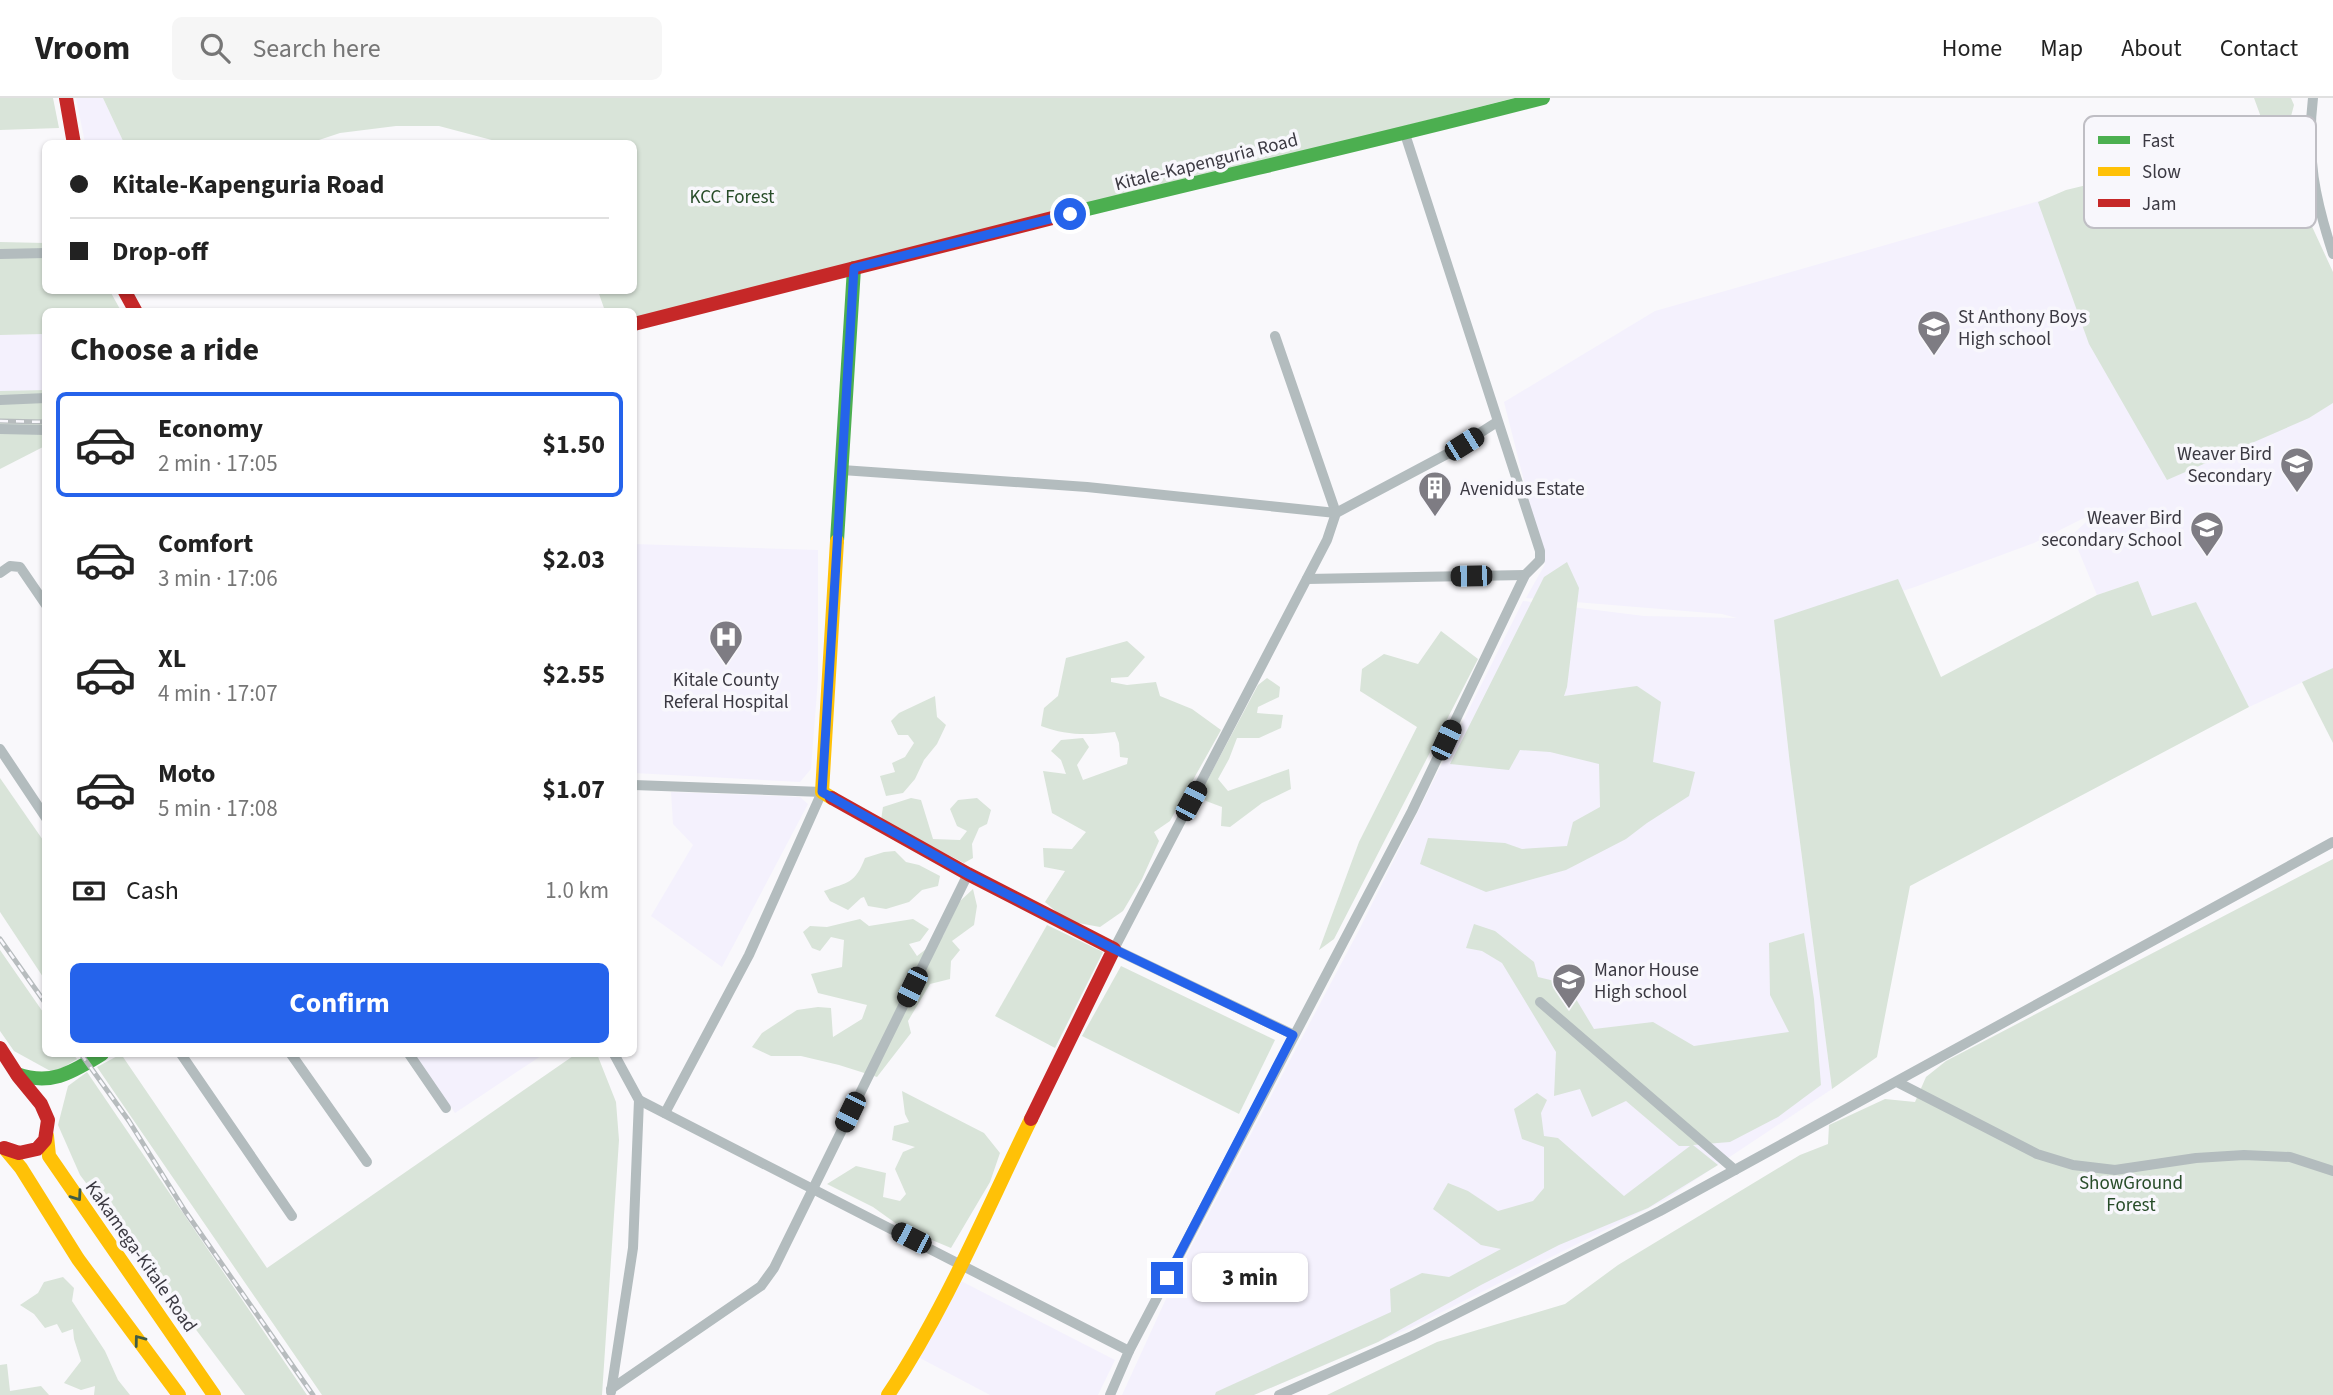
<!DOCTYPE html>
<meta charset="utf-8">
<style>
body{margin:0;font-family:"Source Sans 3",sans-serif;background:#f6f6f6;color:#222;height:100vh;display:flex;flex-direction:column;font-size:26px;white-space:nowrap}
*{box-sizing:border-box;margin:0}
p{font-size:23px;color:#767676}
.icon{flex:none;width:38px;height:38px;fill:none;stroke:currentColor;stroke-width:2;stroke-linecap:round;stroke-linejoin:round}
.map{position:relative;flex:1;overflow:hidden}
.side{position:absolute;left:42px;top:210px;width:595px;height:749px;display:flex;flex-direction:column;background:#fff;border-radius:10px;box-shadow:0 2px 5px #0004}
.side>*{flex:none}
.hud{position:absolute;left:42px;top:42px;width:595px;height:154px;border-radius:10px;box-shadow:0 2px 5px #0004;display:grid;align-content:center;height:154px;padding:0 28px;background:#fff}
.end{position:absolute;width:32px;height:32px;margin:-16px;border:9px solid #2563eb;background:#fff;box-shadow:0 0 0 4px #fff}
.from{border-radius:50%}
.bubble{position:absolute;height:49px;border-radius:10px;background:#fff;box-shadow:0 2px 5px #0004;font-size:23px;font-weight:700;line-height:49px;text-align:center}
.car{position:absolute;width:21px;height:42px;margin:-21px -10px;border-radius:9px;box-shadow:0 0 5px 2px #0007;background:linear-gradient(#222 24%,#8ab4d8 0 40%,#222 0 76%,#8ab4d8 0 86%,#222 0)}
.hud b{display:flex;align-items:center;gap:24px;height:66px;font-size:26px}
.hud b+b{border-top:2px solid #e0e0e0}
.hud i{width:18px;height:18px;background:#222}
ul{padding:0;list-style:none}
li{display:flex;align-items:center;gap:21px;height:105px;margin:0 14px 10px;padding:0 14px;border:4px solid transparent;border-radius:10px}
li div{flex:1}
li b{display:block;font-size:26px}
li em{font-style:normal;font-weight:700}
li.active{border-color:#2563eb}
li>.icon{width:63px;height:63px;stroke-width:1.5}
h2{padding:0 28px;font-size:32px;line-height:84px}
.pay{display:flex;align-items:center;gap:18px;height:77px;padding:0 28px;font-size:26px}
.pay p{margin-inline-start:auto}
.action{display:flex;gap:14px;margin-top:auto;padding:14px 28px}
.action a{flex:1;height:80px;border-radius:10px;background:#2563eb;color:#fff;font-size:28px;font-weight:700;line-height:80px;text-align:center}
header{display:flex;align-items:center;gap:42px;box-sizing:border-box;height:98px;padding:0 35px;background:#fff;border-bottom:2px solid #e0e0e0}
header strong{font-size:33px}
nav{display:flex;gap:38px;margin-inline-start:auto;font-size:24px}
.search{width:490px;height:63px;background:#f6f6f6;display:flex;align-items:center;gap:18px;box-sizing:border-box;padding:0 24px;border-radius:10px;color:#767676;font-size:26px}
.map>svg:first-child{display:block}
.built{fill:#f4f1fd}
.green{fill:#d9e4d9}
.lines{fill:none;stroke-linecap:round;stroke-linejoin:round}
.street{stroke:#b3bcbe;stroke-width:10}
.fast{stroke:#4caf50;stroke-width:14}
.slow{stroke:#ffc107;stroke-width:14}
.jam{stroke:#c62828;stroke-width:14}
.rail-casing{stroke:#b7bcbe;stroke-width:5}
.rail{stroke:#f8f7fc;stroke-width:2.5;stroke-dasharray:8;stroke-linecap:butt}
.oneway{stroke:#405c46}
.route{stroke:#2563eb;stroke-width:9}
.labels{text-anchor:middle;stroke-width:7;stroke-linejoin:round;paint-order:stroke}
.street-label{font-size:19px;fill:#3b3942;stroke:#f8f7fc}
.park-label{font-size:19px;fill:#274c28;stroke:#f8f7fc}
.poi-label{font-size:19px;fill:#3b3942;stroke:#f8f7fc;text-anchor:start}
.key{fill:#f8f7fc;stroke:#bfbec4;stroke-width:2}
.key-label{font-size:19px;fill:#3b3942}
</style>
<header>
<strong>Vroom</strong>
<div class="search"><svg class="icon" aria-label="search" viewBox="0 0 24 24"><circle cx="10" cy="10" r="6"/><path d="M15 15l6 6"/></svg>Search here</div>
<nav><a>Home</a><a>Map</a><a>About</a><a>Contact</a></nav>
</header>
<div class="map">
<svg width="2333" height="1297" viewBox="0 0 2333 1297">
<rect width="100%" height="100%" fill="#f9f8fb"/>
<g class="built">
<path d="M76,0H103L124,45H85Z"/>
<path d="M2210,54L2311,318L2333,305V570L2249,609L2196,504L2152,518L2138,483L2097,497L2072,437L2098,413L2034,445L1912,490L1780,530L1775,529L1790,667L1832,991L1665,1102L1410,1230L1378,1244L1254,1297H1122L1181,1168L1359,832L1523,503L1644,518L1737,520L1722,516L1526,500L1545,466L1504,304L1655,213Z"/>
<path d="M45,236V295L0,297V237Z"/>
<path d="M634,446L818,452V581L811,671L800,684L634,675Z"/>
<path d="M671,694L800,699L808,706L722,869L651,818L693,747L673,726Z"/>
<path d="M414,956H544L455,1015Z"/>
<path d="M959,1182L1115,1262L1098,1297H990L918,1259Z"/>
</g>
<g class="green">
<path d="M0,0H53L59,30L0,32Z"/>
<path d="M103,0H1514L634,225V214L605,213L598,193L634,192V46L503,45L439,28H396L340,35L310,45H124Z"/>
<path d="M2254,0H2291L2294,7L2286,37L2303,109L2333,174V305L2309,320L2167,382L2089,246L2038,104L2066,92L2224,54L2250,38L2262,22Z"/>
<path d="M0,144L45,145L46,192L110,193L121,213L46,214L45,236L0,237Z"/>
<path d="M46,292L45,348L0,371V293Z"/>
<path d="M1567,464L1579,490L1567,589L1564,598L1637,588L1661,604L1653,664L1695,674L1689,698L1647,725L1626,741L1566,772L1486,794L1420,766L1428,740L1505,745L1522,751L1567,748L1573,724L1600,709L1599,666L1550,654L1520,652L1509,672L1450,666L1544,479Z"/>
<path d="M1898,481L1941,579L2097,497L2138,483L2152,518L2196,504L2249,609L1910,788L1877,959L1832,991L1790,667L1774,522Z"/>
<path d="M1441,533L1478,561L1334,841L1319,852L1359,744L1417,629L1360,593L1362,571L1384,556L1418,566Z"/>
<path d="M1127,543L1145,559L1128,579L1111,580V584L1127,587L1156,584L1160,598L1192,611L1221,632L1170,723L1154,734L1159,743L1142,781L1123,813L1100,829L1067,823L1045,804L1065,773L1044,769L1043,750L1072,751L1086,734L1052,715L1043,673L1066,676L1061,662L1051,653L1061,642L1083,640L1089,649L1077,667L1083,682L1127,666L1128,660L1120,659L1119,645L1115,634C1089,637 1067,638 1041,628L1044,610L1058,598L1066,560Z"/>
<path d="M2333,570V645L2302,584Z"/>
<path d="M1267,580L1280,589L1279,599L1258,609L1257,615L1283,617L1281,630L1259,640H1237L1229,661L1218,681L1228,693L1289,671L1291,691L1262,705L1230,729L1221,728L1222,709L1206,703L1200,696L1258,587Z"/>
<path d="M935,598L937,619L946,627L937,646L924,662L915,681L903,695L886,698L880,678L895,674L892,665L905,659L914,645L908,637H898L891,623L899,615Z"/>
<path d="M0,680L45,745V882L0,814Z"/>
<path d="M911,700L921,702L933,741L960,742L967,733L957,728L950,711L958,702L977,700L991,712L987,726L979,730L972,746L973,760L964,765L881,722L883,709Z"/>
<path d="M895,753L906,764L919,767L940,778L938,788L922,792L909,804L886,811L868,808L864,799L861,800L848,812L830,803L824,793C848,784 855,786 865,760L884,754Z"/>
<path d="M2333,761V1297H1327L1437,1244L1565,1206L1618,1167L1800,1057L1828,1046L1829,1027L1885,1001L1915,1004L1926,979L1946,963Z"/>
<path d="M973,791L977,808L974,827L952,843L960,852L951,863L950,881L930,886L908,923L911,935L877,979L839,967L801,958H771L752,949L762,935L797,912L818,909L831,910L833,939L862,921L867,907L818,895L811,876L842,869L844,842L831,839L820,853L812,850L803,834L810,828L827,829L860,821L869,828L913,821L929,831L920,843L909,846L917,858L943,838L959,804Z"/>
<path d="M1474,826L1495,833L1534,864L1538,879L1567,886L1594,931L1653,924L1694,948L1789,934L1770,897L1769,845L1804,835L1814,901L1821,987L1778,1019L1730,1044L1693,1047L1718,1067L1648,1110L1559,1147L1481,1187L1378,1244L1254,1297H1215L1216,1294L1391,1214L1390,1191L1422,1175L1449,1179L1501,1151L1481,1147L1433,1111L1448,1085L1468,1093L1498,1113L1533,1103L1544,1090V1049L1522,1041L1514,1011L1537,995L1547,1002L1541,1015L1544,1038L1558,1040L1624,1098L1690,1048H1679L1626,1003L1592,1019L1580,991L1554,998L1556,954L1502,865L1482,853L1466,850Z"/>
<path d="M1047,827L1103,854L1055,950L995,918Z"/>
<path d="M0,852L45,917L46,956H73L77,961L54,975L14,953L0,933Z"/>
<path d="M1121,868L1275,942L1239,1016L1082,938Z"/>
<path d="M121,956L267,1170L576,956H597L616,1004L619,1042L602,1297H322L97,969Z"/>
<path d="M87,974L307,1297H245L80,1077L58,1027L68,988Z"/>
<path d="M902,993L984,1035L1000,1055L990,1084L951,1150L901,1129L873,1109L827,1086L856,1068L886,1075L883,1099L900,1103L906,1096L895,1071L903,1054L915,1049L892,1042L894,1028L909,1024L905,1016Z"/>
<path d="M63,1179L74,1190L72,1203L105,1253L118,1282L130,1297H94L95,1288L81,1292L64,1285L81,1263L74,1241L73,1231L62,1235L57,1226L45,1230L34,1216L20,1207L38,1195L44,1184Z"/>
<path d="M7,1266L10,1293L41,1288L49,1297H0V1267Z"/>
</g>
<g class="lines">
<g class="street">
<path d="M2313,0C2306,58 2315,101 2333,156"/>
<path d="M0,156L46,155"/>
<path d="M1275,238L1336,415L1327,442L1114,851L1294,937"/>
<path d="M0,302L46,300"/>
<path d="M0,331L46,332"/>
<path d="M842,372L1087,389L1336,415L1447,356L1497,324"/>
<path d="M0,475L10,468L20,469L46,507"/>
<path d="M1307,481L1525,477"/>
<path d="M0,651L46,720"/>
<path d="M634,687L822,694L749,857L665,1015"/>
<path d="M1540,904L1735,1072"/>
<path d="M181,956L292,1118"/>
<path d="M291,956L367,1064"/>
<path d="M409,956L446,1010"/>
<path d="M1897,984L2037,1056L2073,1067L2115,1072L2196,1060L2244,1057L2290,1059L2333,1073"/>
<path d="M639,1002L1129,1253L1110,1297"/>
<path d="M1129,1253L1412,713L1525,477L1540,462V453L1405,36"/>
<path d="M611,1291L761,1188L774,1170L968,776"/>
<path d="M611,1294L633,1150L639,1002L614,956"/>
<path d="M1279,1297L1412,1238L1660,1113L2333,744"/>
</g>
<g class="fast">
<path d="M1080,113C1234,75 1389,40 1543,0"/>
<path d="M837,443L854,170"/>
<path d="M17,976C52,988 72,974 102,956"/>
</g>
<g class="slow">
<path d="M832,700L822,694L837,443"/>
<path d="M47,1038L49,1058L214,1297"/>
<path d="M6,1052L21,1070L78,1161L179,1297"/>
<path d="M888,1297C945,1212 986,1113 1031,1021"/>
</g>
<g class="jam">
<path d="M66,0L74,46"/>
<path d="M124,192L136,214"/>
<path d="M634,226L1080,113"/>
<path d="M832,700L968,776L1114,851L1031,1021"/>
<path d="M0,950L18,978L41,1006L48,1022L45,1042L37,1051L19,1055L4,1050"/>
</g>
<g class="rail-casing">
<g id="rail">
<path d="M0,323L46,324"/>
<path d="M0,841L46,906"/>
<path d="M81,956L129,1023L185,1113L313,1297"/>
</g>
</g>
<use href="#rail" class="rail"/>
</g>
<defs><path id="oneway-chevron" d="M-2-3.5L2.5 0L-2 3.5" fill="none" stroke-width="1.6" stroke-linecap="round" stroke-linejoin="round" transform="scale(1.75)"/></defs>
<g class="oneway">
<use href="#oneway-chevron" transform="translate(77 1098) rotate(55)"/>
<use href="#oneway-chevron" transform="translate(139 1242) rotate(-127)"/>
</g>
<g class="lines">
<path class="route" d="M1070,116L854,170L822,694L968,776L1114,851L1293,937L1167,1180"/>
</g>
<defs>
<g id="school-pin" transform="scale(1.75)"><path d="M0 17L-7.5 6A9.5 9.5 0 1 1 7.5 6Z" fill="#7e7c83" stroke="#f8f7fc"/><path d="M0-5L7-2L0 1L-7-2ZM-4 1L0 2.5L4 1V4Q0 6-4 4Z" fill="#fff"/></g>
<g id="building-pin" transform="scale(1.75)"><path d="M0 17L-7.5 6A9.5 9.5 0 1 1 7.5 6Z" fill="#7e7c83" stroke="#f8f7fc"/><path d="M-4-6H4V6H1V3H-1V6H-4ZM-2.5-4.3h1.7v1.8h-1.7ZM.8-4.3h1.7v1.8H.8ZM-2.5-1h1.7V.8h-1.7ZM.8-1h1.7V.8H.8Z" fill="#fff"/></g>
<g id="hospital-pin" transform="scale(1.75)"><path d="M0 17L-7.5 6A9.5 9.5 0 1 1 7.5 6Z" fill="#7e7c83" stroke="#f8f7fc"/><path d="M-5-5h3v3.5h4V-5h3V5h-3V1.5h-4V5h-3Z" fill="#fff"/></g>
</defs>
<g fill-rule="evenodd">
<use href="#school-pin" x="1934" y="229"/>
<use href="#school-pin" x="2297" y="366"/>
<use href="#building-pin" x="1435" y="390"/>
<use href="#school-pin" x="2207" y="430"/>
<use href="#hospital-pin" x="726" y="539"/>
<use href="#school-pin" x="1569" y="882"/>
</g>
<g class="labels">
<g class="street-label">
<text transform="translate(1206 63) rotate(-14)" y="7">Kitale-Kapenguria Road</text>
<text transform="translate(142 1158) rotate(55)" y="7">Kakamega-Kitale Road</text>
</g>
<g class="park-label">
<text x="732" y="105">KCC Forest</text>
<text x="2131" y="1091">ShowGround<tspan x="2131" dy="22">Forest</tspan></text>
</g>
<g class="poi-label">
<text x="1958" y="225">St Anthony Boys<tspan x="1958" dy="22">High school</tspan></text>
<text x="2272" y="362" text-anchor="end">Weaver Bird<tspan x="2272" dy="22">Secondary</tspan></text>
<text x="1460" y="397">Avenidus Estate</text>
<text x="2182" y="426" text-anchor="end">Weaver Bird<tspan x="2182" dy="22">secondary School</tspan></text>
<text x="726" y="588" text-anchor="middle">Kitale County<tspan x="726" dy="22">Referal Hospital</tspan></text>
<text x="1594" y="878">Manor House<tspan x="1594" dy="22">High school</tspan></text>
</g>
</g>
<rect x="2084" y="18" width="232" height="112" rx="10" class="key"/>
<rect x="2098" y="38" width="32" height="8" fill="#4caf50"/>
<rect x="2098" y="69" width="32" height="9" fill="#ffc107"/>
<rect x="2098" y="101" width="32" height="8" fill="#c62828"/>
<g class="key-label">
<text x="2142" y="49">Fast</text>
<text x="2142" y="80">Slow</text>
<text x="2142" y="112">Jam</text>
</g>
</svg>
<i class="end from" style="left:1070px;top:116px"></i>
<i class="end" style="left:1167px;top:1180px"></i>
<div class="bubble" style="left:1192px;top:1155px;width:116px">3 min</div>
<i class="car" style="left:1464px;top:346px;rotate:58deg"></i>
<i class="car" style="left:1471px;top:478px;rotate:269deg"></i>
<i class="car" style="left:1446px;top:642px;rotate:25deg"></i>
<i class="car" style="left:1191px;top:703px;rotate:28deg"></i>
<i class="car" style="left:912px;top:889px;rotate:206deg"></i>
<i class="car" style="left:850px;top:1014px;rotate:206deg"></i>
<i class="car" style="left:911px;top:1140px;rotate:297deg"></i>
<div class="hud">
<b><i class="from"></i>Kitale-Kapenguria Road</b>
<b><i></i>Drop-off</b>
</div>
<section class="side">
<h2>Choose a ride</h2>
<ul>
<li class="active"><svg class="icon" aria-label="car" viewBox="0 0 24 24"><path d="M5 17H2v-5l4-1 3-4h7l3 4 3 1v5h-3M9 17h6M6 11h13"/><circle cx="7" cy="17" r="2"/><circle cx="17" cy="17" r="2"/></svg><div><b>Economy</b><p>2 min · 17:05</p></div><em>$1.50</em></li>
<li><svg class="icon" aria-label="car" viewBox="0 0 24 24"><path d="M5 17H2v-5l4-1 3-4h7l3 4 3 1v5h-3M9 17h6M6 11h13"/><circle cx="7" cy="17" r="2"/><circle cx="17" cy="17" r="2"/></svg><div><b>Comfort</b><p>3 min · 17:06</p></div><em>$2.03</em></li>
<li><svg class="icon" aria-label="car" viewBox="0 0 24 24"><path d="M5 17H2v-5l4-1 3-4h7l3 4 3 1v5h-3M9 17h6M6 11h13"/><circle cx="7" cy="17" r="2"/><circle cx="17" cy="17" r="2"/></svg><div><b>XL</b><p>4 min · 17:07</p></div><em>$2.55</em></li>
<li><svg class="icon" aria-label="car" viewBox="0 0 24 24"><path d="M5 17H2v-5l4-1 3-4h7l3 4 3 1v5h-3M9 17h6M6 11h13"/><circle cx="7" cy="17" r="2"/><circle cx="17" cy="17" r="2"/></svg><div><b>Moto</b><p>5 min · 17:08</p></div><em>$1.07</em></li>
</ul>
<div class="pay"><svg class="icon" aria-label="cash" viewBox="0 0 24 24"><path d="M3 7h18v10H3z"/><circle cx="12" cy="12" r="2"/></svg>Cash<p>1.0 km</p></div>
<div class="action"><a>Confirm</a></div>
</section>
</div>
